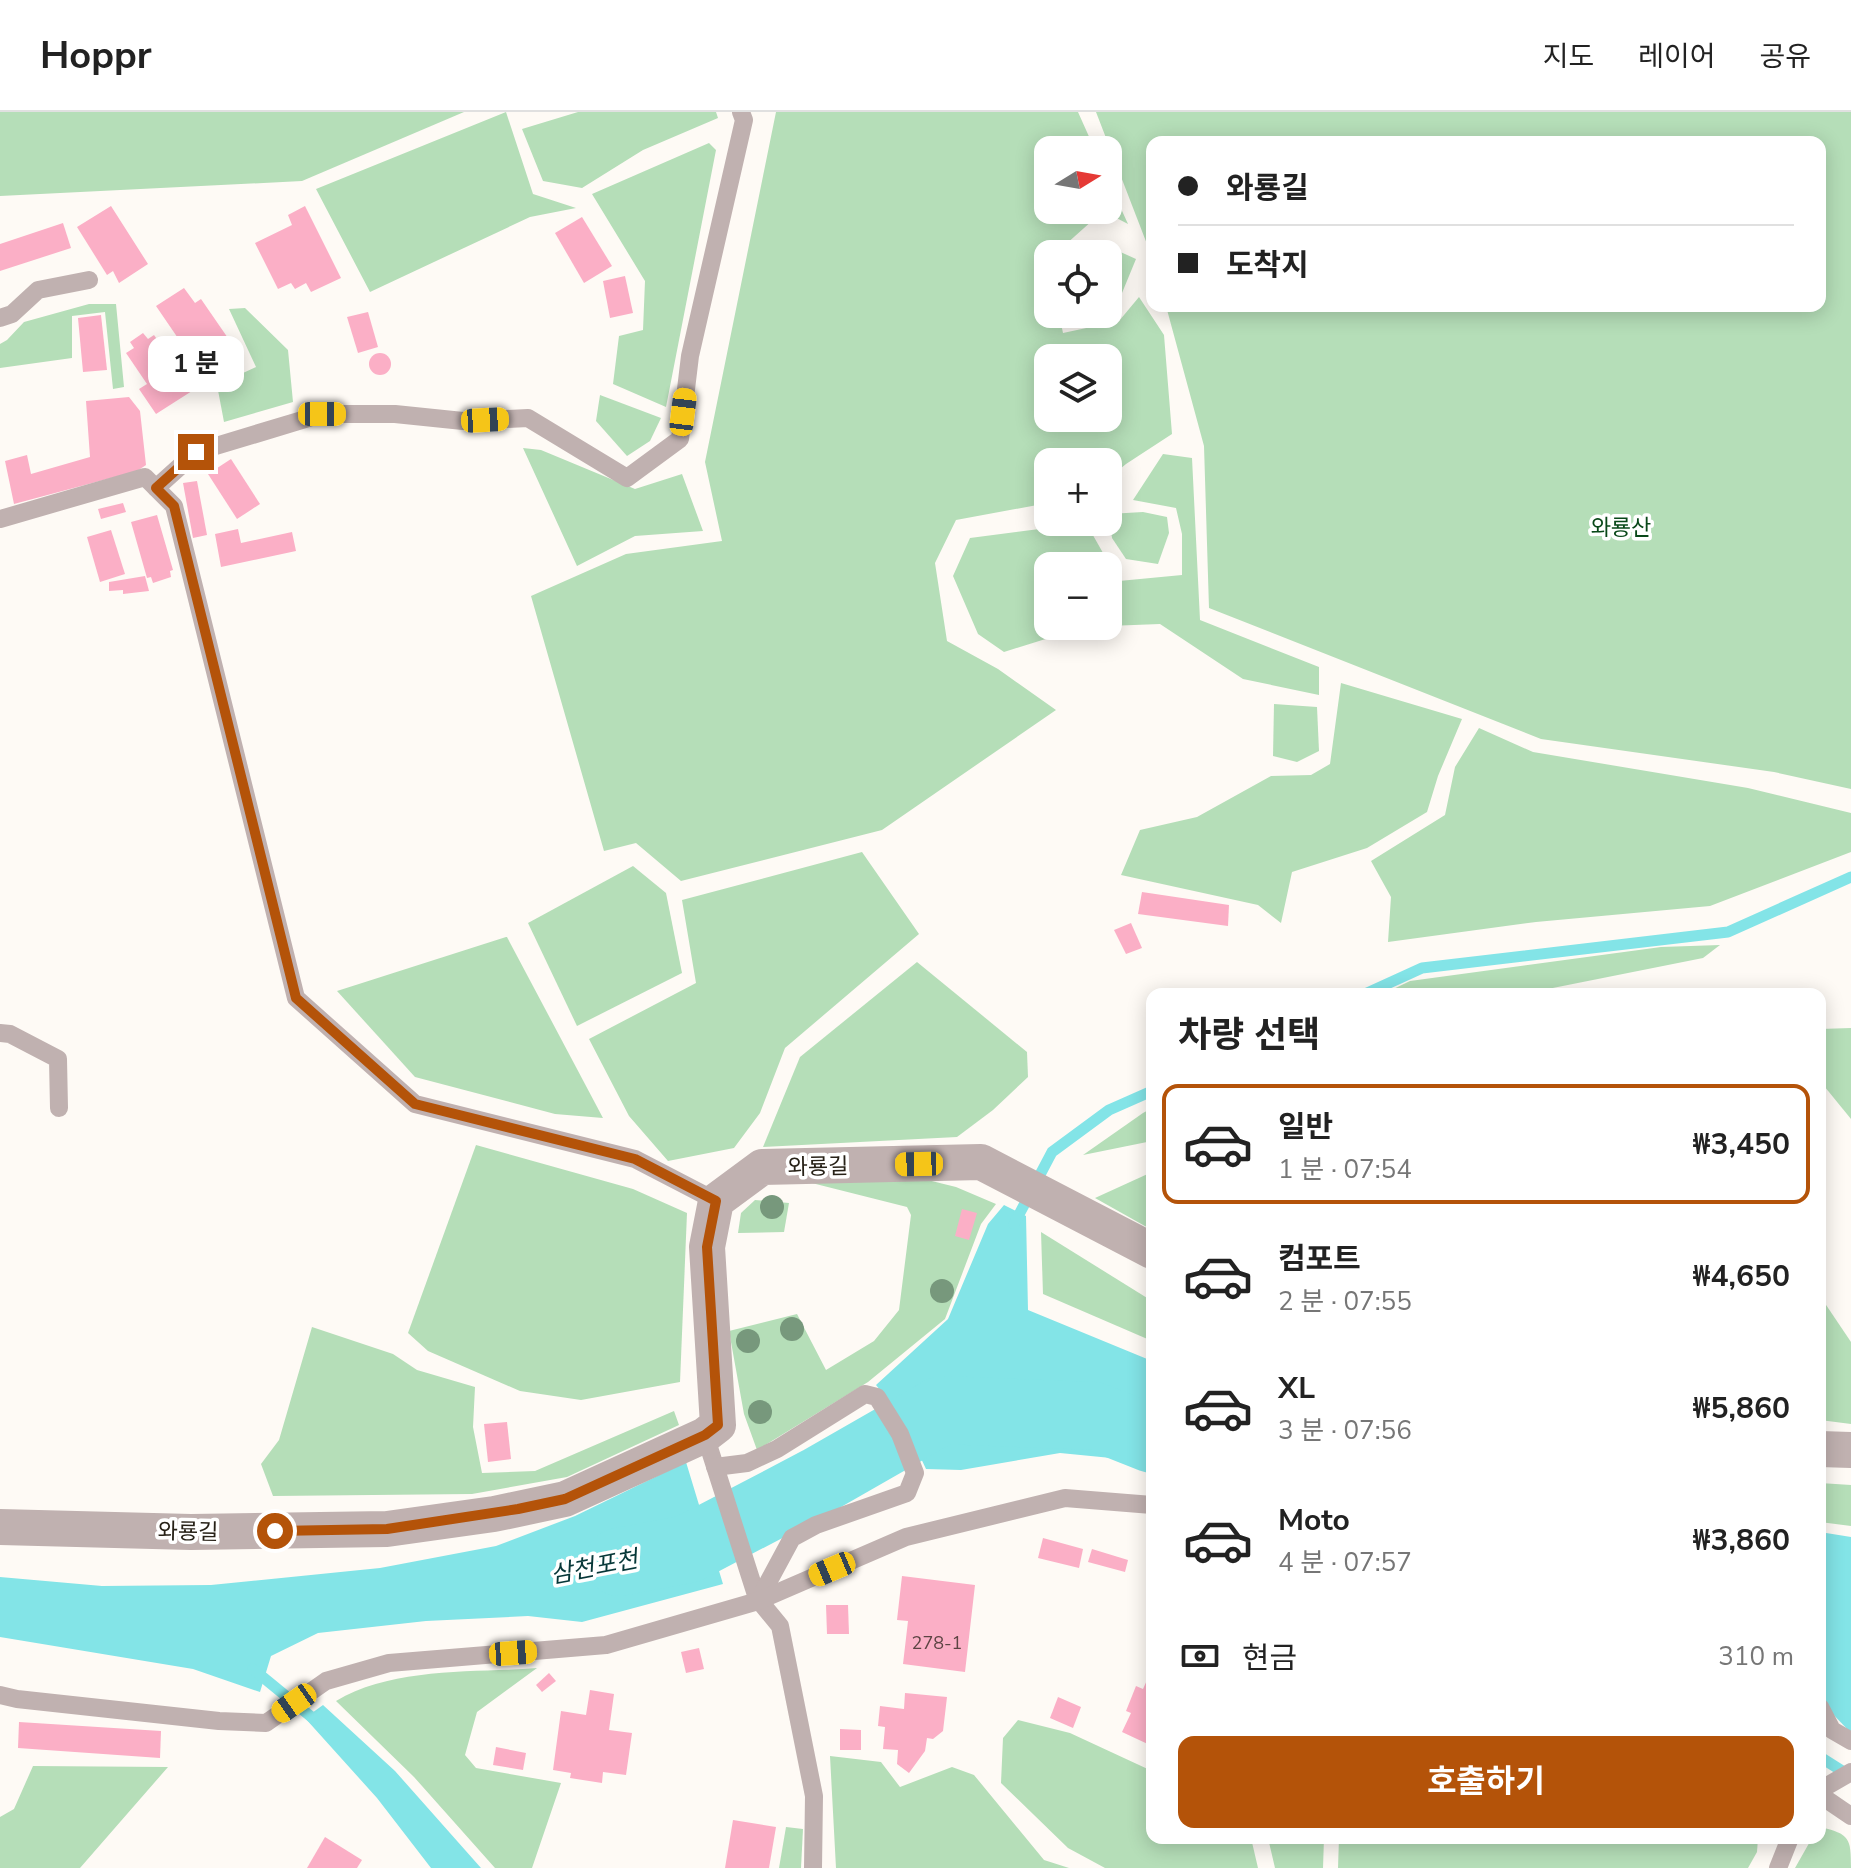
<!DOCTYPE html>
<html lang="ko">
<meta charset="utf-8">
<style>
body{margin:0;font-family:"Nunito Sans","Noto Sans KR",sans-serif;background:#f2f2f2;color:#222;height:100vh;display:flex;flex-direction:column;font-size:30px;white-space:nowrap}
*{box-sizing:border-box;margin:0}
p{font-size:26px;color:#767676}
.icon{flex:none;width:44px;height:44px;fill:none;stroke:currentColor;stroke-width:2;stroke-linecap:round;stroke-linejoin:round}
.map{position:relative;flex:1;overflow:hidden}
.side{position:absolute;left:1146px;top:876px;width:680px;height:856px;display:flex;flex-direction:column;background:#fff;border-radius:16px;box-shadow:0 4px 20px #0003}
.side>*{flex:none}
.top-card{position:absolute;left:1146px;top:24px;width:680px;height:176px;border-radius:16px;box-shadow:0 4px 20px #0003;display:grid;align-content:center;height:176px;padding:0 32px;background:#fff}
.needle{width:52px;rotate:79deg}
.tools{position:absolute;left:1034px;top:24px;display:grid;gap:16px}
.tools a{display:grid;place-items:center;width:88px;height:88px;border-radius:16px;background:#fff;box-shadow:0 4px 20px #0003;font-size:40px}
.end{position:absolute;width:36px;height:36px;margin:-18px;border:10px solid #b45309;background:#fff;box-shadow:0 0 0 4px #fff}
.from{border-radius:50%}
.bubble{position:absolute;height:56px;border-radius:16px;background:#fff;box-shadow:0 4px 20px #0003;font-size:26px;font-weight:700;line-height:56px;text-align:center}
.car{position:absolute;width:24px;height:48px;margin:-24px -12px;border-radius:10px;box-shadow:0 0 6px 2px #0007;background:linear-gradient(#f5c518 24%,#345 0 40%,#f5c518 0 76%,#345 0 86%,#f5c518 0)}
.top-card b{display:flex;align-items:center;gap:28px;height:76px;font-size:30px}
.top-card b+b{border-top:2px solid #e0e0e0}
.top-card i{width:20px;height:20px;background:#222}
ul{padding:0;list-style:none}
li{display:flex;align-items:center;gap:24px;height:120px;margin:0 16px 12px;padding:0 16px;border:4px solid transparent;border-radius:16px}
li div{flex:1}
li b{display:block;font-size:30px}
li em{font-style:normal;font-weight:700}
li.active{border-color:#b45309}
li>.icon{width:72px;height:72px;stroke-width:1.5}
h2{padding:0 32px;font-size:36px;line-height:96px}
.pay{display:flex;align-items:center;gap:20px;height:88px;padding:0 32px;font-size:30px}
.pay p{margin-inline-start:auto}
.primary-button{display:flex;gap:16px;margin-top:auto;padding:16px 32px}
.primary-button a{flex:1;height:92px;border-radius:16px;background:#b45309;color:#fff;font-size:32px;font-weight:700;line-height:92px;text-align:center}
header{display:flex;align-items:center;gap:48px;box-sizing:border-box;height:112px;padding:0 40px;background:#fff;border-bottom:2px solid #e0e0e0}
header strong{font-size:38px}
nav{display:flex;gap:44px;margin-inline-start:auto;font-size:28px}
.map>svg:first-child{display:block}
.green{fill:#b5deb8;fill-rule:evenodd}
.water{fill:#83e4e7}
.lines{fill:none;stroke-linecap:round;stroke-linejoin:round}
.stream{stroke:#83e4e7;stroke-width:11}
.river{stroke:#83e4e7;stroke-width:68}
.building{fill:#fbafc6}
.lane{stroke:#c0b1b0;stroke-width:18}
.street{stroke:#c0b1b0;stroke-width:36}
.tree{fill:#77987c}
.route{stroke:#b45309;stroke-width:10}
.labels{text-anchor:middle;stroke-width:7;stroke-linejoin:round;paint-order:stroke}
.number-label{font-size:18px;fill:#5c4443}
.park-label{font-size:22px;fill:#094819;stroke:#fff}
.street-label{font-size:22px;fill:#272117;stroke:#fff}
.water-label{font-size:24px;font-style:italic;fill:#063738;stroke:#fff}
</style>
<header>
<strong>Hoppr</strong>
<nav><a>지도</a><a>레이어</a><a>공유</a></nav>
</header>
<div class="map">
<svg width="1851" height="1756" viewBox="0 0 1851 1756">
<rect width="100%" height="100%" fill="#fefaf5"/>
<g class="green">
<path d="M0,0H464L302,69L0,84Z"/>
<path d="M506,0L533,82L576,96L530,105L370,180L316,77Z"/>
<path d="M578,0H716L718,6L643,38L582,76L543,69L522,17Z"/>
<path d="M776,0H1078L1095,38H1048V98H1108V68L1128,112L1103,99L1055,142H1048V202H1059L1063,221L1119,209L1139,185L1164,223L1172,322L1126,352L1108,367V350H1048V391L956,408L935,451L947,529L998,557L1056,598L882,718L681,769L636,731L604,739L531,484L626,442L722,429L705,350ZM1048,246H1108V306H1048Z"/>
<path d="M1096,0H1851V677L1774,660L1541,627L1209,496L1204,334L1166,194H1820V30H1152V145Z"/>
<path d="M709,31L716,38L666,295L613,272L619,224L643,218L645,169L592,82Z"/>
<path d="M1105,133L1136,147L1122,181L1108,186V142H1082Z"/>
<path d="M89,192H116L124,275L113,277L105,200L72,204V246L0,256V232L7,228L24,210Z"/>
<path d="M245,196L288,238L293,290L224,310L217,273L256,255L229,197Z"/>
<path d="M600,283L661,306L650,329L627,344L596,309Z"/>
<path d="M523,336L541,338L635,377L682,362L703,419L635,424L577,454Z"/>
<path d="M1163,342L1192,346L1200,508L1319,555V583L1243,567L1160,512L1108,514V454H1048V514H1095H1087L1004,540L978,522L953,464L970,426L1086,411L1119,469L1182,463V422L1176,396L1133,388Z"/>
<path d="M1143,400L1167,405L1169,421L1158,452L1126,447L1112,426L1109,402Z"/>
<path d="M1341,571L1462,607L1438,664L1427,700L1367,736L1292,760L1281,811L1258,793L1121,763L1140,718L1197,705L1271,664L1311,663L1330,652Z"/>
<path d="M1274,592L1317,595L1319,639L1297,650L1273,644Z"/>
<path d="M1479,616L1533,640L1748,676L1851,701V740L1710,794L1536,810L1388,830L1391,785L1371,749L1445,703L1455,655Z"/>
<path d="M862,740L919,822L785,936L760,1001L734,1036L668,1049L629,1004L589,927L696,871L682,788Z"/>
<path d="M633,754L666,781L682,861L577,914L528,811Z"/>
<path d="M506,825H507L603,1006L555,1002L415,965L337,879Z"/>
<path d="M1720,833L1703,846L1523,882H1383L1410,869L1661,835Z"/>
<path d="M917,850L1027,940L1028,965L993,998L957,1025L763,1035L800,945Z"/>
<path d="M1851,916V1007L1820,969V917Z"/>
<path d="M1152,996V1029L1083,1043L1143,1001Z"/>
<path d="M476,1033L633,1077L687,1101L680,1270L581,1288L520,1279L428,1239L408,1221Z"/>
<path d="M891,1059L956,1075L996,1092L981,1112L945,1207L868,1270L757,1338L744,1302L729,1219L797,1202L826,1258L874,1229L899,1198L911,1103L907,1095L788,1065Z"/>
<path d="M1152,1060V1118L1095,1086Z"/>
<path d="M755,1088L789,1091L784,1120L738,1121L741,1101Z"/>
<path d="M1041,1120L1152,1189V1229L1043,1182Z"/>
<path d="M1820,1184L1851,1230V1312L1820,1308Z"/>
<path d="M312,1215L393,1242L417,1258L475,1275L473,1315L482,1361L535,1359L674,1299L679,1313L567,1365L472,1382L273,1384L261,1352L279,1328Z"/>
<path d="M1820,1371L1851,1373V1414L1820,1410Z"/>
<path d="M537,1556L477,1600L465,1643L476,1656L561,1671L532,1756H495L414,1665L336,1589C393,1555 472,1561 537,1556Z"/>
<path d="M1018,1608L1070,1621L1152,1659V1726H1251L1258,1756H1105L1068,1736L1001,1671L1003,1626Z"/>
<path d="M830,1644L881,1650L900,1675L952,1655L974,1663L1044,1748L1069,1756H836Z"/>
<path d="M33,1654L168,1655L80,1756H0V1705L14,1697Z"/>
<path d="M786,1715L803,1717L801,1756H779Z"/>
<path d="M1820,1715C1850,1722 1851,1726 1851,1756H1795L1812,1726H1820Z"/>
<path d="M1268,1726H1324L1323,1756H1275Z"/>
<path d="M1339,1726H1758L1757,1740L1748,1756H1338Z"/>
</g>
<g class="water">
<path d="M1004,1093L1026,1104L1028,1198L1152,1249V1350L1060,1341L961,1358L926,1357L901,1304L876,1273L948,1207L988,1112Z"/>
<path d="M686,1350L723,1472L582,1510L528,1504L426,1509L318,1521L271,1544L260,1580L193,1557L0,1525V1465L102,1474L211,1473L380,1456L496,1434L575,1404Z"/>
<path d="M1820,1420L1851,1425V1621L1828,1597L1820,1581Z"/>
<path d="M323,1593L395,1659L481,1756H431L377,1686L305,1606Z"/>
</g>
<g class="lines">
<g class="stream">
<path d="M1365,882L1422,856L1728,820L1851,765"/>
<path d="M1014,1112L1052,1040L1109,998L1152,979"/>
<path d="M253,1557L320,1612"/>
<path d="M1820,1645L1850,1664"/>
</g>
<path class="river" d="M619,1450L688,1437L818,1369L942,1298L1094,1304L1152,1327"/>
</g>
<g class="building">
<path d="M111,94L148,152L119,171L113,159L107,163L77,115Z"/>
<path d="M305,94L341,166L311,180L306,171L295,177L291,171L278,177L255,131L292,113L288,103Z"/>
<path d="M582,105L612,154L584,171L555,121Z"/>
<path d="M63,111L71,136L0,159V132Z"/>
<path d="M625,164L633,201L610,206L603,169Z"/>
<path d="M184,176L195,191L201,187L241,245L212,265L202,251L197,254L156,194Z"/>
<path d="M368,200L378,235L358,241L347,205Z"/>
<path d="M101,203L107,258L83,260L78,206Z"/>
<path d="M143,221L148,227L154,223L192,279L156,302L139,277L147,272L126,241L134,236L130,230Z"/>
<circle cx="380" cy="252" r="11"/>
<path d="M129,285L140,299L146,353L137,359L14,392L5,349L27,343L31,362L90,345L86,289Z"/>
<path d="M231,347L260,392L237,407L208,362Z"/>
<path d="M197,369L207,423L193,426L183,371Z"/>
<path d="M123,391L126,400L101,407L98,397Z"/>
<path d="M157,403L173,458L170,459L171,465L153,471L151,465L147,466L131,410Z"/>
<path d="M238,417L241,431L292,420L296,439L221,455L215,422Z"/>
<path d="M111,418L125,462L100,470L87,425Z"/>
<path d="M145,464L149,479L123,482V478L109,479V470Z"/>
<path d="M1142,780L1229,793L1228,814L1138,802Z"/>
<path d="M1131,811L1142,836L1126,842L1114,818Z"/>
<path d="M962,1097L977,1101L969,1128L955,1124Z"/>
<path d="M507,1310L511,1347L488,1350L484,1312Z"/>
<path d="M1043,1426L1083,1437L1079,1456L1038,1446Z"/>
<path d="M1092,1437L1128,1448L1125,1460L1088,1450Z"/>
<path d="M902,1464L975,1473L965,1560L903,1552L908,1509L897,1508Z"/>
<path d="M826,1493H848L849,1522H827Z"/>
<path d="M699,1536L704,1557L686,1561L681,1540Z"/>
<path d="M1152,1557V1634L1122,1620L1131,1601L1126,1599L1136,1574L1143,1577Z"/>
<path d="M549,1561L556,1569L542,1580L536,1573Z"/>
<path d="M590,1578L614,1582L609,1618L632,1621L626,1663L603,1660L602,1671L570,1666L571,1661L553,1658L561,1599L586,1603Z"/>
<path d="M905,1581L947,1585L943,1619L933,1627L927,1626L925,1639L909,1661L897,1652L898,1638L883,1637L885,1615L878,1614L880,1594L904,1597Z"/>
<path d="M1058,1585L1081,1595L1073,1616L1050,1606Z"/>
<path d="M19,1610L161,1619L160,1646L18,1636Z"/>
<path d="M840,1617L861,1618V1638H840Z"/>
<path d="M496,1635L526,1641L523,1658L493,1653Z"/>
<path d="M733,1708L776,1715L769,1756H725Z"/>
<path d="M325,1725L362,1748L357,1756H307Z"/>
</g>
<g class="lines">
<g class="lane">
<path d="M0,206L12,202L38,178L89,168"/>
<path d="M156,376L196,340L322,302H395L463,309L528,306L627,366L680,327L690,244L744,8L741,0"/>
<path d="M0,407L145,365L174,394L296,886L415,992L635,1047L716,1089"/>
<path d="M0,921L10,922L58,947L59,996"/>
<path d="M705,1323L757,1486L780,1514L814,1684L813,1756"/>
<path d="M715,1355L747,1351L777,1337L865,1282L877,1285L900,1322L915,1361L907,1381L816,1413L792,1426L758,1489"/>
<path d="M0,1583L17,1587L219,1609L266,1611L326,1569L389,1551L606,1533L758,1489L906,1425L1065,1386L1152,1393"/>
<path d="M1820,1595L1832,1618L1851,1629"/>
<path d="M1820,1678L1851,1660"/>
<path d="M1820,1683L1851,1704"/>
<path d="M1778,1756L1790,1726"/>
</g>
<g class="street">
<path d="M1820,1337L1851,1338"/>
<path d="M0,1415L191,1420L387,1417L494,1402L565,1387L705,1323L718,1313L707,1135L716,1089L762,1055L981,1050L1152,1139"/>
</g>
</g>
<g class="tree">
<circle cx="772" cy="1095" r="12"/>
<circle cx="942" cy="1179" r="12"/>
<circle cx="792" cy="1217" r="12"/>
<circle cx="748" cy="1229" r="12"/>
<circle cx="760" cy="1300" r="12"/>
</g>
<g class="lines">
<path class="route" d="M196,340L156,376L174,394L296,886L415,992L635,1047L716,1089L707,1135L718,1313L705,1323L565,1387L518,1397L387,1417L275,1419"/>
</g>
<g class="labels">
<g class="number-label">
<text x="937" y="1537">278-1</text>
</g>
<g class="park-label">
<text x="1621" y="423">와룡산</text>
</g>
<g class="street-label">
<text transform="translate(818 1054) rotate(-1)" y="8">와룡길</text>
<text transform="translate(188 1419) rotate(1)" y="8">와룡길</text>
</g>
<g class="water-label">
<text transform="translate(594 1455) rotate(-11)" y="8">삼천포천</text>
</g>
</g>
</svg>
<div class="tools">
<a><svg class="needle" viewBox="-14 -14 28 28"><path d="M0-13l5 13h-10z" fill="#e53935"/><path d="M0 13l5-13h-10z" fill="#767676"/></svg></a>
<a><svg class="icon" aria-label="locate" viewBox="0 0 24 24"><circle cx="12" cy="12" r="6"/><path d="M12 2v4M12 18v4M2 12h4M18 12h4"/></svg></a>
<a><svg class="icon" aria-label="layers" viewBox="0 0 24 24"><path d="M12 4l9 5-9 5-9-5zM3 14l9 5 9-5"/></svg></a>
<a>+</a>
<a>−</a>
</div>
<i class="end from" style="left:275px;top:1419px"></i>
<i class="end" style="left:196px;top:340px"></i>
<div class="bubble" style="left:148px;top:224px;width:96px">1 분</div>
<i class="car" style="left:683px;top:300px;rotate:7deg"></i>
<i class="car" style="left:322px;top:302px;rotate:90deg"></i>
<i class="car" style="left:485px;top:308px;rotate:87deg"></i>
<i class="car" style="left:919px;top:1052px;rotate:269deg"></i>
<i class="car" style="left:832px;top:1457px;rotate:247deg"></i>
<i class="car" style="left:513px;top:1541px;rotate:86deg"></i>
<i class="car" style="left:294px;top:1591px;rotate:235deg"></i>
<div class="top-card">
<b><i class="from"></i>와룡길</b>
<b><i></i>도착지</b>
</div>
<section class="side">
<h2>차량 선택</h2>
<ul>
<li class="active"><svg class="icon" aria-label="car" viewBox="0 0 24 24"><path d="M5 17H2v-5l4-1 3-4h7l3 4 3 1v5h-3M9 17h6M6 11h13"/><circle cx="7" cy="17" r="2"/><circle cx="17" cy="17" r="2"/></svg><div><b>일반</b><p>1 분 · 07:54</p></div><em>₩3,450</em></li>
<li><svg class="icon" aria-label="car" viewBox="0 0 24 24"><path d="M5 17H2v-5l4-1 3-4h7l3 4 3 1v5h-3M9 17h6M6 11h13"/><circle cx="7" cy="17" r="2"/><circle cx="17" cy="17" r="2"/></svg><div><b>컴포트</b><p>2 분 · 07:55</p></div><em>₩4,650</em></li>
<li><svg class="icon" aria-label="car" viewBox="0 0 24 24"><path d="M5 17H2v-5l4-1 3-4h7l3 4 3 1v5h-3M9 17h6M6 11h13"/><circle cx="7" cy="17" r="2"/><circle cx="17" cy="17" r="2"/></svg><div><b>XL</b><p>3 분 · 07:56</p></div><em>₩5,860</em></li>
<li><svg class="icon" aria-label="car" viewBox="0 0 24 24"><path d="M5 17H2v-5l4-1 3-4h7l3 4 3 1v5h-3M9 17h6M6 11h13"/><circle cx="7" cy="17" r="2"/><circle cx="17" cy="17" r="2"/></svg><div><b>Moto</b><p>4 분 · 07:57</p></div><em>₩3,860</em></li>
</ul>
<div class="pay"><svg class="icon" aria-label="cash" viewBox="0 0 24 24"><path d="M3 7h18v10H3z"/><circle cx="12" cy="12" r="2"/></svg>현금<p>310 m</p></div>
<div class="primary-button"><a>호출하기</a></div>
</section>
</div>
